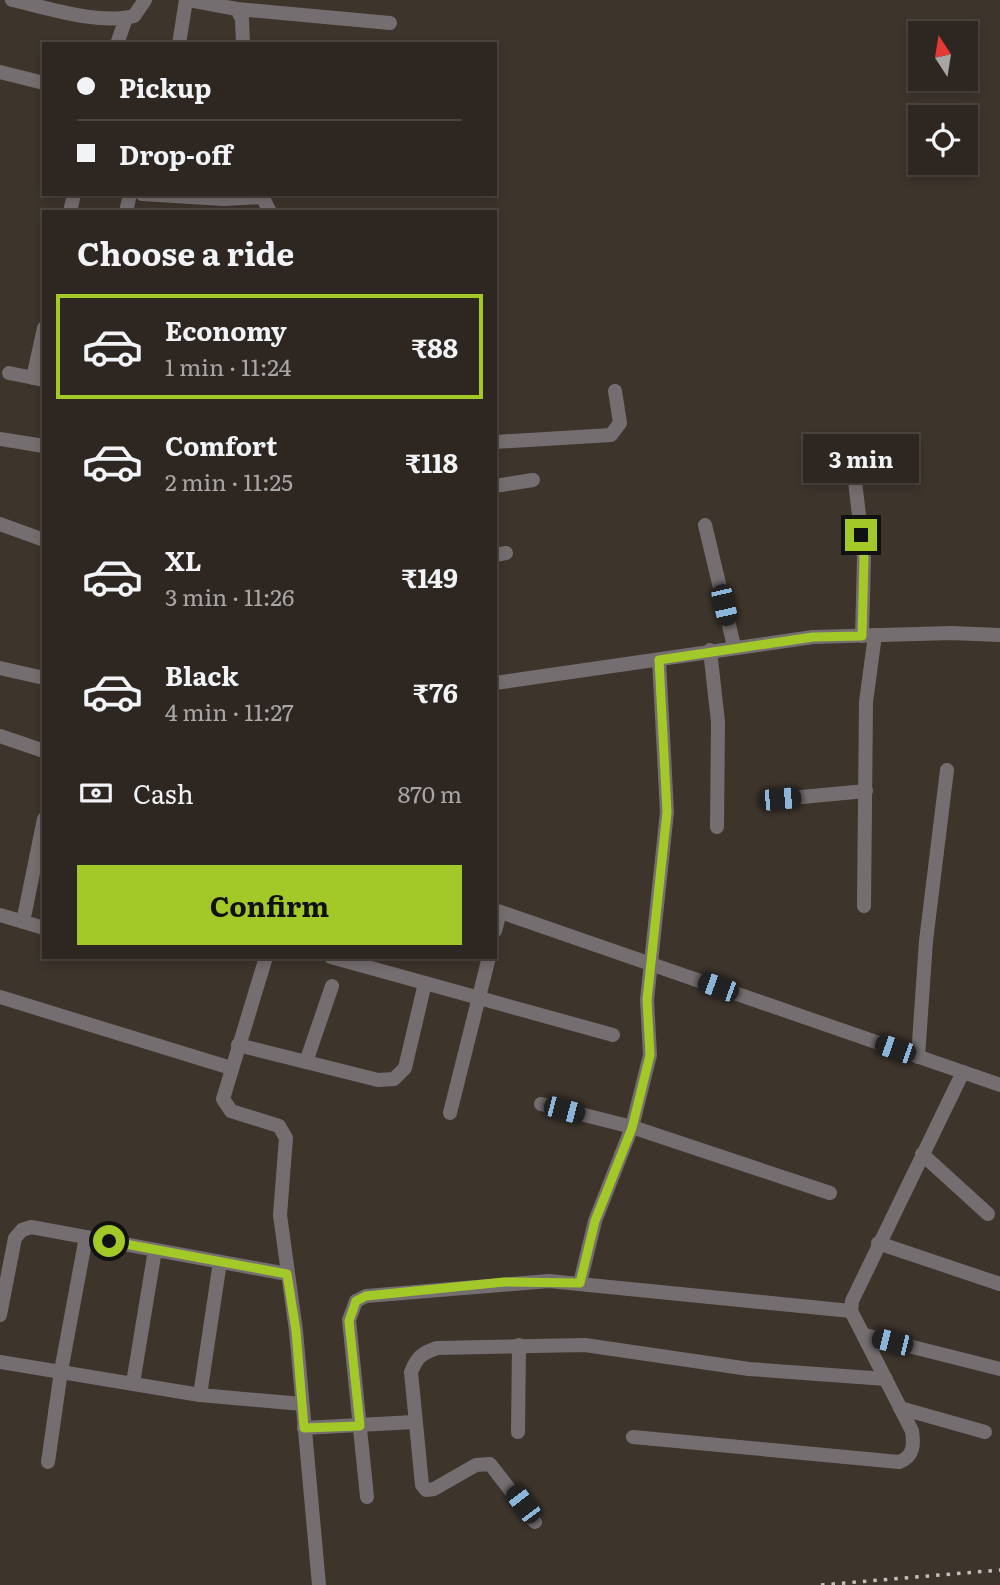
<!DOCTYPE html>
<meta charset="utf-8">
<style>
body{margin:0;font-family:Literata,serif;background:#3a332e;color:#f1f3f6;height:100vh;display:flex;flex-direction:column;font-size:26px;white-space:nowrap}
*{box-sizing:border-box;margin:0}
p{font-size:23px;color:#a7a5a5}
.icon{flex:none;width:38px;height:38px;fill:none;stroke:currentColor;stroke-width:2;stroke-linecap:round;stroke-linejoin:round}
.map{position:relative;flex:1;overflow:hidden}
.side{position:absolute;left:42px;top:210px;width:455px;height:749px;display:flex;flex-direction:column;background:#2e2721;border-radius:0px;box-shadow:0 4px 10px #0003,0 0 0 2px #49443f}
.side>*{flex:none}
.guide{position:absolute;left:42px;top:42px;width:455px;height:154px;border-radius:0px;box-shadow:0 4px 10px #0003,0 0 0 2px #49443f;display:grid;align-content:center;height:154px;padding:0 35px;background:#2e2721}
.needle{width:46px;rotate:348deg}
.controls{position:absolute;left:908px;top:21px;display:grid;gap:14px}
.controls a{display:grid;place-items:center;width:70px;height:70px;border-radius:0px;background:#2e2721;box-shadow:0 4px 10px #0003,0 0 0 2px #49443f;font-size:35px}
.end{position:absolute;width:32px;height:32px;margin:-16px;border:9px solid #a2c928;background:#111;box-shadow:0 0 0 4px #111}
.from{border-radius:50%}
.bubble{position:absolute;height:49px;border-radius:0px;background:#2e2721;box-shadow:0 4px 10px #0003,0 0 0 2px #49443f;font-size:23px;font-weight:700;line-height:49px;text-align:center}
.car{position:absolute;width:21px;height:42px;margin:-21px -10px;border-radius:9px;box-shadow:0 0 5px 2px #0007;background:linear-gradient(#222 24%,#8ab4d8 0 40%,#222 0 76%,#8ab4d8 0 86%,#222 0)}
.guide b{display:flex;align-items:center;gap:24px;height:66px;font-size:26px}
.guide b+b{border-top:2px solid #49443f}
.guide i{width:18px;height:18px;background:#f1f3f6}
ul{padding:0;list-style:none}
li{display:flex;align-items:center;gap:21px;height:105px;margin:0 14px 10px;padding:0 21px;border:4px solid transparent;border-radius:0px}
li div{flex:1}
li b{display:block;font-size:26px}
li em{font-style:normal;font-weight:700}
li.active{border-color:#a2c928}
li>.icon{width:63px;height:63px;stroke-width:1.5}
h2{padding:0 35px;font-size:32px;line-height:84px}
.pay{display:flex;align-items:center;gap:18px;height:77px;padding:0 35px;font-size:26px}
.pay p{margin-inline-start:auto}
.primary-button{display:flex;gap:14px;margin-top:auto;padding:14px 35px}
.primary-button a{flex:1;height:80px;border-radius:0px;background:#a2c928;color:#111;font-size:28px;font-weight:700;line-height:80px;text-align:center}
.map>svg:first-child{display:block}
.lines{fill:none;stroke-linecap:round;stroke-linejoin:round}
.street{stroke:#756e70;stroke-width:14}
.rail{stroke:#c5beb9;stroke-width:3.5;stroke-dasharray:3.5 7;stroke-linecap:butt}
.route{stroke:#a2c928;stroke-width:9}
</style>
<div class="map">
<svg width="1000" height="1585" viewBox="0 0 1000 1585">
<rect width="100%" height="100%" fill="#3d342c"/>
<g class="lines">
<g class="street">
<path d="M12,0C49,8 98,25 134,16L145,0"/>
<path d="M189,0L237,9L242,19L243,44"/>
<path d="M237,9L390,23"/>
<path d="M117,44L126,18"/>
<path d="M179,44L186,0"/>
<path d="M0,72L44,83"/>
<path d="M142,194L224,199L262,197"/>
<path d="M261,194L270,212"/>
<path d="M70,212L74,194"/>
<path d="M126,212L130,194"/>
<path d="M9,373L44,380"/>
<path d="M33,378L44,328"/>
<path d="M0,439L44,446"/>
<path d="M495,442L611,435L620,423L615,391"/>
<path d="M853,464L864,558L862,636"/>
<path d="M495,486L533,480"/>
<path d="M0,524L44,540"/>
<path d="M705,525L734,646"/>
<path d="M495,555L506,553"/>
<path d="M710,650L718,722L717,827"/>
<path d="M0,668L44,678"/>
<path d="M495,683L813,637L951,633L1000,635"/>
<path d="M0,736L44,751"/>
<path d="M780,799L866,791"/>
<path d="M864,906L866,702L875,635"/>
<path d="M495,910L1000,1085"/>
<path d="M0,915L44,928"/>
<path d="M23,922L44,819"/>
<path d="M495,931L500,912"/>
<path d="M266,957L223,1099L231,1111L279,1126L286,1138L280,1215L296,1331L319,1585"/>
<path d="M331,957L613,1035"/>
<path d="M0,997L231,1068"/>
<path d="M238,1045L378,1080L394,1079L405,1068L425,983"/>
<path d="M918,1057L926,941L947,770"/>
<path d="M306,1062L332,986"/>
<path d="M541,1104L632,1127L830,1193"/>
<path d="M450,1113L489,957"/>
<path d="M922,1154L988,1214"/>
<path d="M878,1243L1000,1284"/>
<path d="M580,1283L595,1221L632,1127L650,1055L647,1000L667,812L659,660"/>
<path d="M0,1315L15,1238L22,1230L31,1227L287,1274"/>
<path d="M865,1335L1000,1369"/>
<path d="M0,1362L200,1395L302,1404"/>
<path d="M133,1383L155,1250"/>
<path d="M200,1395L220,1262"/>
<path d="M900,1408L985,1432"/>
<path d="M304,1428L414,1422"/>
<path d="M518,1432L519,1345"/>
<path d="M633,1437L899,1462C914,1457 914,1444 912,1431L851,1311L852,1301L963,1072"/>
<path d="M48,1462L61,1371L86,1237"/>
<path d="M367,1497L349,1320L356,1301L366,1296L549,1281L851,1311"/>
<path d="M535,1522L490,1464L476,1465L434,1489L426,1490L422,1485L411,1372C417,1357 422,1353 437,1348L585,1345L749,1369L886,1379"/>
</g>
<path class="rail" d="M821,1585L1000,1570"/>
</g>
<g class="lines">
<path class="route" d="M109,1241L287,1274L296,1331L304,1428L360,1426L349,1321L356,1301L366,1296L504,1282L580,1283L595,1221L632,1128L650,1055L647,1000L667,812L659,660L813,637L862,636L864,558L861,535"/>
</g>
</svg>
<div class="controls">
<a><svg class="needle" viewBox="-14 -14 28 28"><path d="M0-13l5 13h-10z" fill="#e53935"/><path d="M0 13l5-13h-10z" fill="#a7a5a5"/></svg></a>
<a><svg class="icon" aria-label="locate" viewBox="0 0 24 24"><circle cx="12" cy="12" r="6"/><path d="M12 2v4M12 18v4M2 12h4M18 12h4"/></svg></a>
</div>
<i class="end from" style="left:109px;top:1241px"></i>
<i class="end" style="left:861px;top:535px"></i>
<div class="bubble" style="left:803px;top:434px;width:116px">3 min</div>
<i class="car" style="left:724px;top:605px;rotate:167deg"></i>
<i class="car" style="left:780px;top:799px;rotate:85deg"></i>
<i class="car" style="left:718px;top:987px;rotate:290deg"></i>
<i class="car" style="left:895px;top:1049px;rotate:289deg"></i>
<i class="car" style="left:564px;top:1110px;rotate:105deg"></i>
<i class="car" style="left:892px;top:1342px;rotate:284deg"></i>
<i class="car" style="left:523px;top:1504px;rotate:323deg"></i>
<div class="guide">
<b><i class="from"></i>Pickup</b>
<b><i></i>Drop-off</b>
</div>
<section class="side">
<h2>Choose a ride</h2>
<ul>
<li class="active"><svg class="icon" aria-label="car" viewBox="0 0 24 24"><path d="M5 17H2v-5l4-1 3-4h7l3 4 3 1v5h-3M9 17h6M6 11h13"/><circle cx="7" cy="17" r="2"/><circle cx="17" cy="17" r="2"/></svg><div><b>Economy</b><p>1 min · 11:24</p></div><em>₹88</em></li>
<li><svg class="icon" aria-label="car" viewBox="0 0 24 24"><path d="M5 17H2v-5l4-1 3-4h7l3 4 3 1v5h-3M9 17h6M6 11h13"/><circle cx="7" cy="17" r="2"/><circle cx="17" cy="17" r="2"/></svg><div><b>Comfort</b><p>2 min · 11:25</p></div><em>₹118</em></li>
<li><svg class="icon" aria-label="car" viewBox="0 0 24 24"><path d="M5 17H2v-5l4-1 3-4h7l3 4 3 1v5h-3M9 17h6M6 11h13"/><circle cx="7" cy="17" r="2"/><circle cx="17" cy="17" r="2"/></svg><div><b>XL</b><p>3 min · 11:26</p></div><em>₹149</em></li>
<li><svg class="icon" aria-label="car" viewBox="0 0 24 24"><path d="M5 17H2v-5l4-1 3-4h7l3 4 3 1v5h-3M9 17h6M6 11h13"/><circle cx="7" cy="17" r="2"/><circle cx="17" cy="17" r="2"/></svg><div><b>Black</b><p>4 min · 11:27</p></div><em>₹76</em></li>
</ul>
<div class="pay"><svg class="icon" aria-label="cash" viewBox="0 0 24 24"><path d="M3 7h18v10H3z"/><circle cx="12" cy="12" r="2"/></svg>Cash<p>870 m</p></div>
<div class="primary-button"><a>Confirm</a></div>
</section>
</div>
